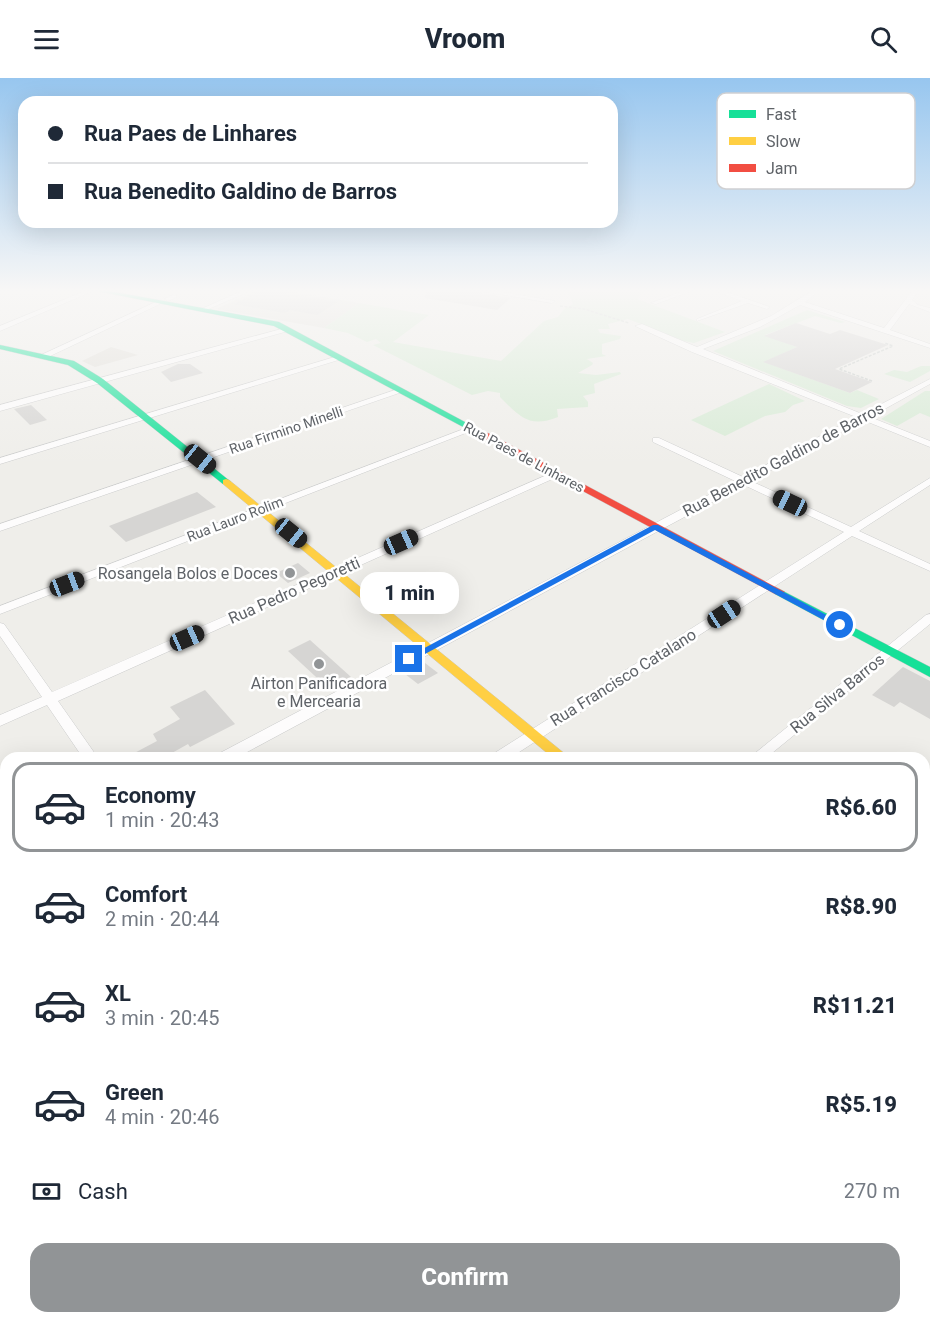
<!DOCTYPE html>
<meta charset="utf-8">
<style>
body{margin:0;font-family:Roboto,sans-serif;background:#f6f6f7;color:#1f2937;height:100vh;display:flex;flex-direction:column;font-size:22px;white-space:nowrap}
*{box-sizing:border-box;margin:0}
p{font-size:20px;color:#747a83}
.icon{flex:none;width:33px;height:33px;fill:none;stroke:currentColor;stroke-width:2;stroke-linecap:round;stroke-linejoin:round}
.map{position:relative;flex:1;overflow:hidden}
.drawer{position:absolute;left:0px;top:674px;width:930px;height:572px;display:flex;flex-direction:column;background:#fff;border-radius:18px 18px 0 0;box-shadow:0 6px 24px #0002}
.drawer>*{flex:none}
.banner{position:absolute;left:18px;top:18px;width:600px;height:132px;border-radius:18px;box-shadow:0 6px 24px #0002;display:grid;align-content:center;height:132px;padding:0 30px;background:#fff}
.end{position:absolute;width:27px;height:27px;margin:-14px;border:8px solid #1a73e8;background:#fff;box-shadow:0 0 0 3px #fff}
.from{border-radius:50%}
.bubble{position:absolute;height:42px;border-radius:18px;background:#fff;box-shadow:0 6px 24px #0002;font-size:20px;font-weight:800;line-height:42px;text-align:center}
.car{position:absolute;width:18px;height:36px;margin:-18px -9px;border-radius:8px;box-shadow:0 0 4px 2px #0007;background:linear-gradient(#222 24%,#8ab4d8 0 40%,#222 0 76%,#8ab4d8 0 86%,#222 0)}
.banner b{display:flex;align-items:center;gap:21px;height:57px;font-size:22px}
.banner b+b{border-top:2px solid #e0e1e3}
.banner i{width:15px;height:15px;background:#1f2937}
ul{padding:10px 0 0;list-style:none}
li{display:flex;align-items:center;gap:18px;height:90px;margin:0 12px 9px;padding:0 18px;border:3px solid transparent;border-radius:18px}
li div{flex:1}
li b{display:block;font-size:22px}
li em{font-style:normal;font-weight:800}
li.on{border-color:#919496}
li>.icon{width:54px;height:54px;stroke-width:1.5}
.pay{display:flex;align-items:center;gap:15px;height:66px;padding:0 30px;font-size:22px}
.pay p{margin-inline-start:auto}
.cta{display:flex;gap:12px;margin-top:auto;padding:12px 30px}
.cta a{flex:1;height:69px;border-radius:18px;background:#919496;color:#fff;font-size:24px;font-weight:800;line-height:69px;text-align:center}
header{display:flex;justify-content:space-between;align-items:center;height:78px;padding:0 30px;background:#fff;font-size:27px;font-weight:800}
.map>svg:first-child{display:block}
.education{fill:#e2e0da}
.green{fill:#d8ebd6}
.building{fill:#d6d5d3}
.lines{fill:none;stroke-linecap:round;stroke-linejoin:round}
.street-casing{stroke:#cbcccc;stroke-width:1}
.fast-casing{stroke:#cacacb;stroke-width:1}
.slow-casing{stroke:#cacacb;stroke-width:1}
.jam-casing{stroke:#cacacb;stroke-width:1}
.path{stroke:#cacfcc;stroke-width:1.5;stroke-dasharray:3 1.5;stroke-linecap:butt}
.street{fill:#fdfcfc;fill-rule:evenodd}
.fast{fill:#16e098;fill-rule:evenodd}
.slow{fill:#ffcf43;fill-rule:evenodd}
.jam{fill:#f24e42;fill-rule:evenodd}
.route{fill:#1a73e8}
.poi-dot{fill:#919496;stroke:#fff;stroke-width:2}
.labels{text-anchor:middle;stroke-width:5;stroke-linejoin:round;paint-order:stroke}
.far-street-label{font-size:14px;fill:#5f6368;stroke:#fff}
.street-label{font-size:16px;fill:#5f6368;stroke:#fff}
.poi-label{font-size:16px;fill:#5f6368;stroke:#fff;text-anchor:end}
.key{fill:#fff;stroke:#cfd0d2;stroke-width:1.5}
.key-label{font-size:16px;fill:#5f6368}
</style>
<header><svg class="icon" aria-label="menu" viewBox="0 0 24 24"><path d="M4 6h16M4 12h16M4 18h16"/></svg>Vroom<svg class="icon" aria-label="search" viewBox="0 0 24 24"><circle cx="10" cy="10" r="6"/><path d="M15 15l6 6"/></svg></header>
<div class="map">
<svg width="930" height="1244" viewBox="0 0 930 1244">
<rect width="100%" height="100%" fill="#efeeea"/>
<g class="education">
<path d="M255,213H287L359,225L324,250L216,231Z"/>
<path d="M111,269L138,277L95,289L82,283Z"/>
</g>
<g class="green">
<path d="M568,213H643L637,221L725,254L694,265L684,263L628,241L608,246L610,251H598L600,255L621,258L620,261L602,266V276L606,278L587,281L593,285L592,287L578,295L596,297L620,294L621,296L594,306L595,315L583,318L588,324V329L557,331L558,339C530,350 521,340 500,319V315L488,313L472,317L373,267L381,265L376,261L367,264L348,255L324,250L359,225L429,237L393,264L501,283L544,243L558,239L564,231L573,226Z"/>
<path d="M807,232L845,244L841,245L815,238L765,257L797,269L764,284L850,315L857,312L879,321L861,330L847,328L713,273Z"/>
<path d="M921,288H930V293L910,304L884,296L894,292L907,294Z"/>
<path d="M769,306L805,323L793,327L785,334L765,338L725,358L691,342Z"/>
<path d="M925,313H930V339L920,335L897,348L881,341Z"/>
</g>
<g class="building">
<path d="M259,213H271L338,224L317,237L290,232L285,235L234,226Z"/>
<path d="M426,213H479L481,215L511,220L497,232L425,220Z"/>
<path d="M796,245L830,256L840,252L888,267L835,291L872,304L850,315L763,284L797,269L764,258Z"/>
<path d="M178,286H190L203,295L171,304L161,294Z"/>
<path d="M31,327L47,342L30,347L14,331Z"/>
<path d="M197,414L216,429L126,464L109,448Z"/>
<path d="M298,485L310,495L288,505L276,495Z"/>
<path d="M310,562L351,599L329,611L288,573Z"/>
<path d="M425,585L438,595L418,606L405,596Z"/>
<path d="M903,589L930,603V641L900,624L894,629L872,617Z"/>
<path d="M205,612L235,646L190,669L188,666L163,680H125L157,663L153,656L180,641L170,629Z"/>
</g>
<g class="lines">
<g class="street-casing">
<g id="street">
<path d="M85,213H93L0,253V248Z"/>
<path d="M242,213H250L204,233L199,232Z"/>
<path d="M481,213H496L555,223L552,225Z"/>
<path d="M683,213H691L656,226L651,225Z"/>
<path d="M715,213H724L770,229L767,231L748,225L697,243V241L742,223Z"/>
<path d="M812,213H819L805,224L884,250L912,213H918L912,222L918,227L930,230V234L909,226L890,252L930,266V270L800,227L760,249L703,271L862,336L930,301V306L870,339L930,363V369L863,342L751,403L851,449L930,400V407L859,453L930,486V493L852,458L510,680H491L493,676L844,454L744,407L236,680H216L218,676L735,403L653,364V360H659L743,399L856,339L692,274L635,248L642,246L697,269L771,238Z"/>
<path d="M175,216L177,219L168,223L165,221Z"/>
<path d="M158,223L160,226L46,280L39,278Z"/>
<path d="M285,250L292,252L0,333V327Z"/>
<path d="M338,278L345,280L0,386V380Z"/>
<path d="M398,311L405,313L0,453V446Z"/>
<path d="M469,349L476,351L0,536V528Z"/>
<path d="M556,393L559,394V398L58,623L98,680H83L47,627L0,648V637L42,619L0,558V545L4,546L52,614Z"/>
<path d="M930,536V546L766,680H749L926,537Z"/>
<path d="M930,759V777L924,780V762Z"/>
<path d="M6,788V804L0,806V790Z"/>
<path d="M6,988V1009L0,1012V991Z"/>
<path d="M924,1219L930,1222V1244H920L915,1239H924Z"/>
<path d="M44,1239H72L70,1244H42Z"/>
<path d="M460,1239H486L484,1244H458Z"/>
<path d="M529,1239H555L557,1244H531Z"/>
</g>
</g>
<g class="fast-casing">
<g id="fast">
<path d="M97,213H109L279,244L489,357L482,359L274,248Z"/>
<path d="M0,267L74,283L103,301L231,404L223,406L97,305L68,287L0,271Z"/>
<path d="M779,511L930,589V599L775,516L773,514Z"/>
<path d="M924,967L930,970V992L924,989Z"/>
</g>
</g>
<g class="slow-casing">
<path id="slow" d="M226,401L229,402L570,680H553L223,406V402Z"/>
</g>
<g class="jam-casing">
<path id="jam" d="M482,355H488L785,514L779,517L775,516L482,359Z"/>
</g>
<g class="path">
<path d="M560,228L584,231L629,245"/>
<path d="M872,303L839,291L893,268L885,265"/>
</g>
<use href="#street" class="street"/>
<use href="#fast" class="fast"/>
<use href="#slow" class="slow"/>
<use href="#jam" class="jam"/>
</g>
<linearGradient id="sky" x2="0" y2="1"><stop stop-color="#97c6ef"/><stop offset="0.55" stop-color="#f8f7f6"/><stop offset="1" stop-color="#f8f7f6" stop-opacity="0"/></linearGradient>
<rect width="930" height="387" fill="url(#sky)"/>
<path class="route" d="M653,447H658L845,547L837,549L655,452L412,583L404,581Z"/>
<g class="poi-dot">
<circle cx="290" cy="495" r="6"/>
<circle cx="319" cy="586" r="6"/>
</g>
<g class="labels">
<g class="far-street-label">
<text transform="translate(286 352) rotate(-19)" y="5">Rua Firmino Minelli</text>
<text transform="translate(524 379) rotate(28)" y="5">Rua Paes de Linhares</text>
<text transform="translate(235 441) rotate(-21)" y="5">Rua Lauro Rolim</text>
</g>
<g class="street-label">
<text transform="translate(783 381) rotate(-28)" y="6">Rua Benedito Galdino de Barros</text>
<text transform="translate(294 512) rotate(-24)" y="6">Rua Pedro Pegoretti</text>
<text transform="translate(623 599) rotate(-32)" y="6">Rua Francisco Catalano</text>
<text transform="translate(837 615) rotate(-39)" y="6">Rua Silva Barros</text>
</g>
<g class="poi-label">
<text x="278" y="501">Rosangela Bolos e Doces</text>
<text x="319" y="611" text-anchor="middle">Airton Panificadora<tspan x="319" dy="18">e Mercearia</tspan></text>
</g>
</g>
<rect x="717" y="15" width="198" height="96" rx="9" class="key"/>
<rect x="729" y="32" width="27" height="8" fill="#16e098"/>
<rect x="729" y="59" width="27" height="8" fill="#ffcf43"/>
<rect x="729" y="86" width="27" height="8" fill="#f24e42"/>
<g class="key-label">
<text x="766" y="42">Fast</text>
<text x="766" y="69">Slow</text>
<text x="766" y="96">Jam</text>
</g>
</svg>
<i class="end from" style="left:840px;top:547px"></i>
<i class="end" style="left:409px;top:581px"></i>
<div class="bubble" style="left:360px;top:494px;width:99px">1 min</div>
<i class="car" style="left:200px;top:381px;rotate:129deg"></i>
<i class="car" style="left:790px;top:425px;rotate:295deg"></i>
<i class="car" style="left:291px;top:455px;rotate:129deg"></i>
<i class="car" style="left:401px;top:464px;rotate:66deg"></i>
<i class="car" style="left:67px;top:506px;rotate:69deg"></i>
<i class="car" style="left:724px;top:536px;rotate:57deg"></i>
<i class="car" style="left:187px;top:560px;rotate:66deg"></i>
<div class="banner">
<b><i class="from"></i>Rua Paes de Linhares</b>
<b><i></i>Rua Benedito Galdino de Barros</b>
</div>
<section class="drawer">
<ul>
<li class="on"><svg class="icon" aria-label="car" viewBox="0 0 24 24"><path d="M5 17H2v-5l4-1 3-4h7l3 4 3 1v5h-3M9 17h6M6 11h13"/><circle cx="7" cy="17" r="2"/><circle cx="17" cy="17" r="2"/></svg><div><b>Economy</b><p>1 min · 20:43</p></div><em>R$6.60</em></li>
<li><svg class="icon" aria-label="car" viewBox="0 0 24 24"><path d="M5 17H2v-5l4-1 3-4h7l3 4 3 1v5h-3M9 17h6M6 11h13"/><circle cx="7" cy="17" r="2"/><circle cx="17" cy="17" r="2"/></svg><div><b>Comfort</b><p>2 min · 20:44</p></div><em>R$8.90</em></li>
<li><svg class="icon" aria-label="car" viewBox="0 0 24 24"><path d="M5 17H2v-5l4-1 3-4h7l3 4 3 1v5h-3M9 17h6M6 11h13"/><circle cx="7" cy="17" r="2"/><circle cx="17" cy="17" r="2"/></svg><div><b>XL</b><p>3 min · 20:45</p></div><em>R$11.21</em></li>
<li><svg class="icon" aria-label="car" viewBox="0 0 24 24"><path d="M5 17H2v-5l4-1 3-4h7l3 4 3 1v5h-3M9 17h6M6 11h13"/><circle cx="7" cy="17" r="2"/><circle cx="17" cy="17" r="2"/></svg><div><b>Green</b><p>4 min · 20:46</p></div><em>R$5.19</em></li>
</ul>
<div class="pay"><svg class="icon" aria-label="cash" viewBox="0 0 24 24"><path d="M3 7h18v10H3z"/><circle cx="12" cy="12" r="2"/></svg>Cash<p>270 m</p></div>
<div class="cta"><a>Confirm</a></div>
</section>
</div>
